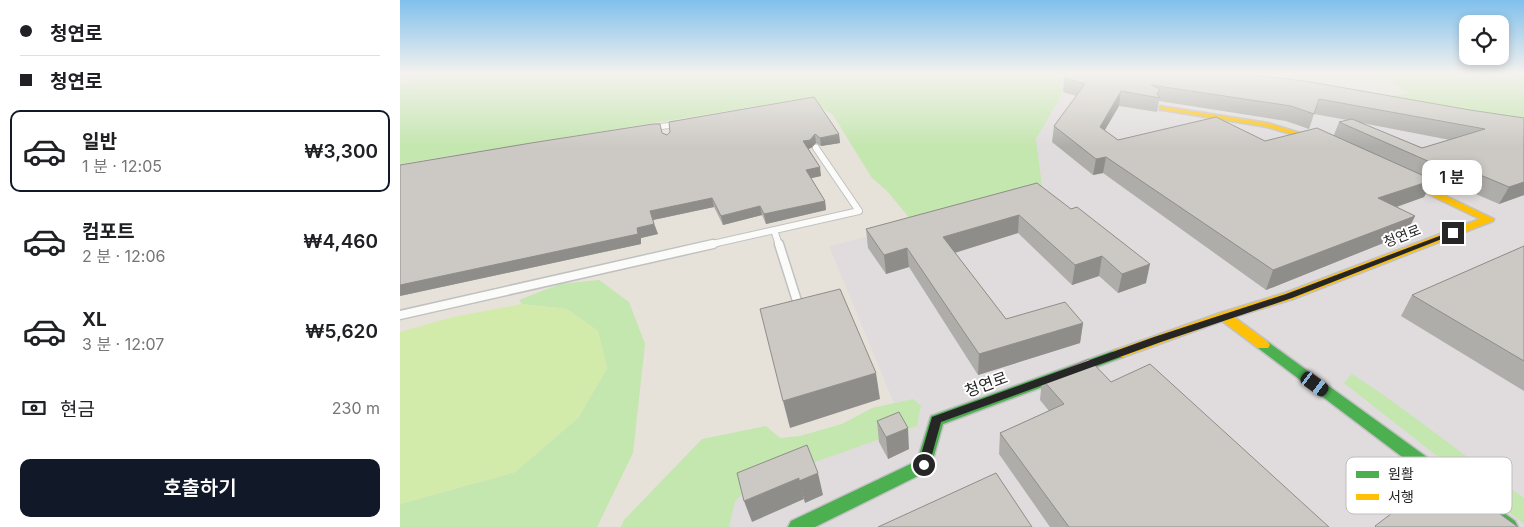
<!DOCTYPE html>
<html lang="ko">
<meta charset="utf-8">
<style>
body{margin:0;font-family:Inter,"Noto Sans KR",sans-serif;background:#f6f6f6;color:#202124;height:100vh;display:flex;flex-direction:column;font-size:19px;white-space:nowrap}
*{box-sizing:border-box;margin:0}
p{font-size:16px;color:#757577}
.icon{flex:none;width:28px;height:28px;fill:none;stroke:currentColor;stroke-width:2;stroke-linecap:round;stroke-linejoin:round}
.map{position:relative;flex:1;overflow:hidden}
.details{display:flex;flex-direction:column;background:#fff;width:400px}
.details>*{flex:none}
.top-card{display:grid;align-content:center;height:110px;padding:0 20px;background:#fff}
.fabs{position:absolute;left:1059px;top:15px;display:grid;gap:10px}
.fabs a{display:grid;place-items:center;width:50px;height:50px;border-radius:10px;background:#fff;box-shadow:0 2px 8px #0003;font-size:25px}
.end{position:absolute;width:22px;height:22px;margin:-11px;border:6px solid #262626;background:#fff;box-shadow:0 0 0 2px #fff}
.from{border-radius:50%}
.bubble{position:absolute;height:35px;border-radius:10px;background:#fff;box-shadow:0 2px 8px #0003;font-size:16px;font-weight:600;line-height:35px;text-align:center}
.car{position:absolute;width:15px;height:30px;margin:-15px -8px;border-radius:6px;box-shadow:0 0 4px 1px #0007;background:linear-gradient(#222 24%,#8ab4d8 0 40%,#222 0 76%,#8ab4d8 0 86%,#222 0)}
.top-card b{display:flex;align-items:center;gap:18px;height:48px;font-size:19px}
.top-card b+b{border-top:1px solid #e0e0e0}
.top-card i{width:12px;height:12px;background:#202124}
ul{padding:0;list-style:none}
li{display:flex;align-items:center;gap:15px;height:82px;margin:0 10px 8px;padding:0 10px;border:2px solid transparent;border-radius:10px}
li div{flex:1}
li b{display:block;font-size:19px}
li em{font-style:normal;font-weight:600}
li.on{border-color:#111827}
li>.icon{width:45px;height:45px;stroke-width:1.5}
.pay{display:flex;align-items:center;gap:12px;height:55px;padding:0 20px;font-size:19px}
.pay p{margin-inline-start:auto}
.cta{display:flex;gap:10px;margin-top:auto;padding:10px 20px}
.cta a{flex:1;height:58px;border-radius:10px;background:#111827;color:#fff;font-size:20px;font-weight:600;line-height:58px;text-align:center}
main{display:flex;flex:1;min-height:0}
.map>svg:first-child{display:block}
.industrial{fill:#e0dcde}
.green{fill:#c4e6af}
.pitch{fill:#d2ebab}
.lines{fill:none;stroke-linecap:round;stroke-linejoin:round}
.lane-far2-casing{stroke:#c2c1c2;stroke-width:7}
.lane-far1-casing{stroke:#c2c1c2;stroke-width:8}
.lane-casing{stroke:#c2c1c2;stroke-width:11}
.fast-casing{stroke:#c2c1c2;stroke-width:3}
.slow-casing{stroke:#c2c1c2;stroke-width:3}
.lane-far2{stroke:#fbfbf9;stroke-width:5}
.lane-far1{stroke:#fbfbf9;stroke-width:6}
.lane{stroke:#fbfbf9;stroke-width:8}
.fast{fill:#4caf50;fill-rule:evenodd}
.slow{fill:#ffc107;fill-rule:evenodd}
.wall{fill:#afada9;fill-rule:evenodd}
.shaded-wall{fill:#8f8d89}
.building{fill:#ccc9c4;stroke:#8f8d89}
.route{fill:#262626}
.labels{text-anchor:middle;stroke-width:4;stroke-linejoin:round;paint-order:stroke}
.street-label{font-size:14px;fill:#262626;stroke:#fff}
.near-street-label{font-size:16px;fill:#262626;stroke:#fff}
.key{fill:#fff;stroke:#bebebe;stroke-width:1}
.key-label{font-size:14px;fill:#262626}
</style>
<main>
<section class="details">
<div class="top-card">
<b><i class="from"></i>청연로</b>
<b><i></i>청연로</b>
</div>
<ul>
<li class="on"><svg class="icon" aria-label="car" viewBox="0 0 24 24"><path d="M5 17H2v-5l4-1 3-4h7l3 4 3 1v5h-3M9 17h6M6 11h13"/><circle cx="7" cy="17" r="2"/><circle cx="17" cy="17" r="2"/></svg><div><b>일반</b><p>1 분 · 12:05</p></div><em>₩3,300</em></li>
<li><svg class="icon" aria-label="car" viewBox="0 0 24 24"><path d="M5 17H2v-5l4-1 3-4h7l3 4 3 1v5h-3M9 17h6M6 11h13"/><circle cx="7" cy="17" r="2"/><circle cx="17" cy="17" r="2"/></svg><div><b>컴포트</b><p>2 분 · 12:06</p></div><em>₩4,460</em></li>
<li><svg class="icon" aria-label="car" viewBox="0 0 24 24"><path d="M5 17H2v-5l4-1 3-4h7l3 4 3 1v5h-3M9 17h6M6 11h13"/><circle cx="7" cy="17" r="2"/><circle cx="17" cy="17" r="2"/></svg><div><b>XL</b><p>3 분 · 12:07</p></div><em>₩5,620</em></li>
</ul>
<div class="pay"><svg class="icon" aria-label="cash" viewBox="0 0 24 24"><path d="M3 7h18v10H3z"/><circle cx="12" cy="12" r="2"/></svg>현금<p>230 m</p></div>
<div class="cta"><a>호출하기</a></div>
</section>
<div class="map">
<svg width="1124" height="527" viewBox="0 0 1124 527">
<rect width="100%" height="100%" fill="#e6e2da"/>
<path class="industrial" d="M677,73L1124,132V527H302L301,490L502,423L429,246L643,193L636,139L660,98L663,88L658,86L665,79Z"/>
<g class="green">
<path d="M34,73H677L665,79L659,86L663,87L660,98L636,139L643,193L515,225L488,192L472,178L433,115L407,98L0,164V85Z"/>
<path d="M976,73H1124V132L963,94L993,96L1009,93Z"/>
<path d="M199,280L229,302L245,344L233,453L197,527H0V504L115,472L178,418L207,368L198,331L167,309L122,304L119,300L160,284Z"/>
<path d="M952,374C1011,412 1066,458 1124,498V524L944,383Z"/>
<path d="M513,399L521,406L517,426L350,485L335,502L329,527H221L224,520L302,439L366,426L380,438L400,436L442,424L472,408Z"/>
</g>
<path class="pitch" d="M122,304L167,309L198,331L207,368L178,418L115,472L0,504V332L53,317Z"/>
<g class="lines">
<g class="lane-far2-casing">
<g id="lane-far2">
<path d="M251,128L279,124"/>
<path d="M416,147L417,149"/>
</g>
</g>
<g class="lane-far1-casing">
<g id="lane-far1">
<path d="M374,230L379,245"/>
<path d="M308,245L459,211L416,148"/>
</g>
</g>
<g class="lane-casing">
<g id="lane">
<path d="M379,244L398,304"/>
<path d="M0,315L313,244"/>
</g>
</g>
<g class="fast-casing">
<g id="fast">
<path d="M863,340L868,342L1115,521L1118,527H1095L858,348L856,345L858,342Z"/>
<path d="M718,349L723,351L725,354L723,357L543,424L530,470L415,527H388L391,521L517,461L531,416Z"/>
</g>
</g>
<g class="slow-casing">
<g id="slow">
<path d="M760,106L868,123L929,142L925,144L867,127L763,110H760Z"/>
<path d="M1002,175L1094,219L1093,221L893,299L834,317L868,342L870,345L868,348H858L822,321L723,357H713L711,354L713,351L820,313L885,293L1080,219L999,180L997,178Z"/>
</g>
</g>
<use href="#lane-far2" class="lane-far2"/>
<use href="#lane-far1" class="lane-far1"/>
<use href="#lane" class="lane"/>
<use href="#fast" class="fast"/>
<use href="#slow" class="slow"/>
</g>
<g class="wall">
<path d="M664,78L1070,110L1124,118V195L1099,204L1057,186L1046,190L1032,183L1024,197L997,207L1015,216L1006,234L866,290L703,173L693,175L652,142L654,126L676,96L663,92ZM759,101L886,121L909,129L914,114L947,120L939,122L934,135L865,141L718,140L705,130L719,106L757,112ZM962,123L1050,140L1022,148Z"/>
<path d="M263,133L267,135L439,134L440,143L421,146L416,143L411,148L408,149L421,176L411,178L425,201L426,210L366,224L362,215L323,225L314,207L253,220L258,234L241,238V244L0,296Z"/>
<path d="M671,209L746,283L718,293L699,276L672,285L618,233L555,253L606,319L683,323L680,343L578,375L509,267L486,274L468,248L466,229Z"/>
<path d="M1124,246V391L1001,316L1012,295Z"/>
<path d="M642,379L711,382L929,527H650L599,454L600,433L649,411L640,400Z"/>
<path d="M477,421L509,449L488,459L479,442Z"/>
</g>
<g class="shaded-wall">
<path d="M721,91L719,106L697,143L700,127Z"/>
<path d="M415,134L416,143L411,148L404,150L403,141Z"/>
<path d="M439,134L440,143L421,146L420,138Z"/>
<path d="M706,157L703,173L693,175L696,159Z"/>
<path d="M420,167L421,176L408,179L406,170Z"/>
<path d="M1066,169L1057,186L1046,190L1055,173Z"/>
<path d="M1033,180L1024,197L970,216L978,198Z"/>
<path d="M1124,182V195L1099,204L1109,187Z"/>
<path d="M312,198L314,207L253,220L250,211Z"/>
<path d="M425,201L426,210L366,224L364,214Z"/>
<path d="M360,206L362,215L323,225L321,216Z"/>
<path d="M619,215L618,233L544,256L543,237Z"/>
<path d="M1015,216L1006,234L866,290L873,270Z"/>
<path d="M254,224L258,234L241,238V244L0,296V285Z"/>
<path d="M507,248L509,267L486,274L484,255Z"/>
<path d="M702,256L699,276L672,285L675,265Z"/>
<path d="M750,264L746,283L718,293L722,274Z"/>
<path d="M683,323L680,343L578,375L579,354Z"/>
<path d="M476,373L480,399L390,428L383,401Z"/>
<path d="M508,428L509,449L488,459L486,437Z"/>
<path d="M418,473L423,495L405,503L399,481Z"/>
<path d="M399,478L404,499L352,522L344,501Z"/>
</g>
<g class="building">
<path d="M668,73H839L911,82L1070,110L1124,118V182L1109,187L1066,169L1055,173L939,122L952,119L1022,148L1085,129L919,99L914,114L891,106L751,85L760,89L757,94L760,98L721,91L700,127L718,140L816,117L865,141L917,128L1033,180L978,198L1015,216L873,270L706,157L696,159L654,126L685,84L664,78Z"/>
<path d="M414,97L439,134L420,138L415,134L410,140L403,141L420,167L406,170L425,201L364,214L360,206L321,216L312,198L250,211L254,224L237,228L238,234L0,285V165L131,143L253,124H260L262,133L267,135L270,132L269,122Z"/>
<path d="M637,183L671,209L677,207L750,264L722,274L702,256L675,265L619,215L543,237L606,319L665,302L683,323L579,354L507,248L484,255L466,229Z"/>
<path d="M1124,246V361L1012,295Z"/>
<path d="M440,289L476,373L383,401L360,309Z"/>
<path d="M689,359L711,382L750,364L929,527H669L600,433L664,404L642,379Z"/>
<path d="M499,412L508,428L486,437L477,421Z"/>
<path d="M407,445L418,473L399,481V478L344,501L337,473Z"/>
<path d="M596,473L632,527H478Z"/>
<path d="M1053,480L1118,527H976L975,526L1012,498L1020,504Z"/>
</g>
<linearGradient id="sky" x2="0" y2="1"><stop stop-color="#80c0ec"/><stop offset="0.5" stop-color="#f4f2ee"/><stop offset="1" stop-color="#f4f2ee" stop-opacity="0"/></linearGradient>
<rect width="1124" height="147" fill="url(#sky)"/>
<path class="route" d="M1050,232L1057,233L892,298L761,342L541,422L528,469L524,470L518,465L532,417L754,337L886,294Z"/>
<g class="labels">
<g class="street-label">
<text transform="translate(1002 236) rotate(-21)" y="5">청연로</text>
</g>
<g class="near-street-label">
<text transform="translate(586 384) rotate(-20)" y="6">청연로</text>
</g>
</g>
<rect x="946" y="457" width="166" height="57" rx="8" class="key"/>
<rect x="956" y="471" width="23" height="7" fill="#4caf50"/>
<rect x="956" y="494" width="23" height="6" fill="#ffc107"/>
<g class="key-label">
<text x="988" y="479">원활</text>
<text x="988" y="502">서행</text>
</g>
</svg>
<div class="fabs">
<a><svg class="icon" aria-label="locate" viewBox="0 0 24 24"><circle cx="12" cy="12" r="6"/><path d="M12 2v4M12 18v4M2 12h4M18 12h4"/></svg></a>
</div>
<i class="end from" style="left:524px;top:465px"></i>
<i class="end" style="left:1053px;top:233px"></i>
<div class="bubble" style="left:1022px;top:160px;width:60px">1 분</div>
<i class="car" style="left:915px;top:384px;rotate:126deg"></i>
</div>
</main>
